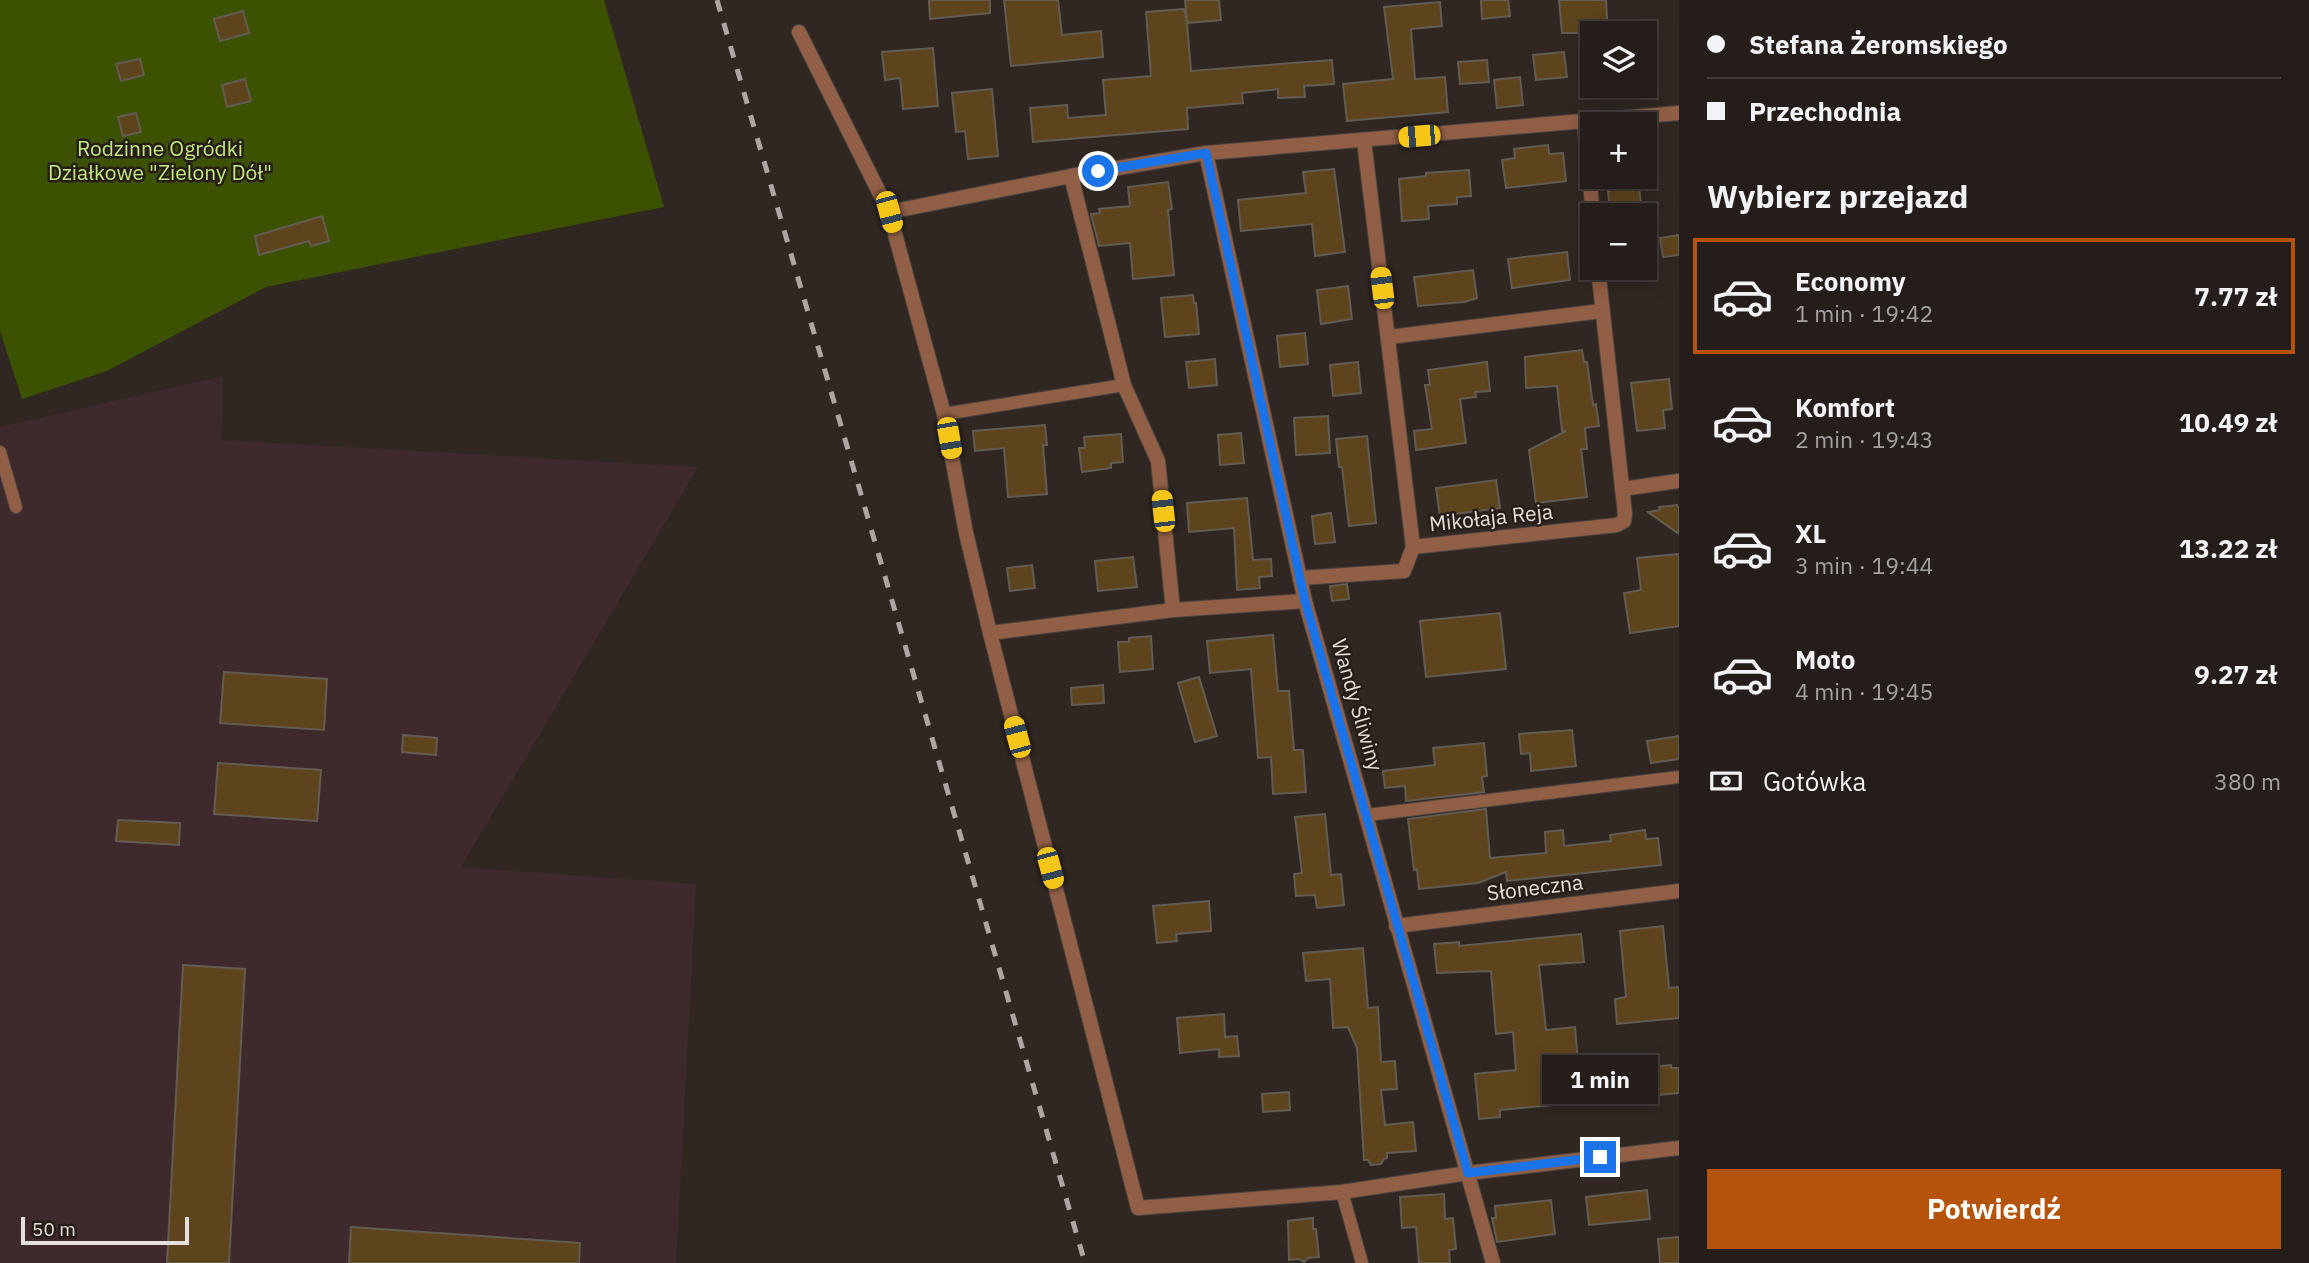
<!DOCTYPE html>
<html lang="pl">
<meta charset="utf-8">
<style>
body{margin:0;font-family:"IBM Plex Sans",sans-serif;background:#302a27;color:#f1f3f6;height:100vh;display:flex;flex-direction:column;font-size:26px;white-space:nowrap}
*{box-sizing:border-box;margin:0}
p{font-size:23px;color:#a3a2a2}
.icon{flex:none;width:38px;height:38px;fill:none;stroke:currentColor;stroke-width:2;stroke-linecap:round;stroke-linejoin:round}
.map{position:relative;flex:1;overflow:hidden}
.details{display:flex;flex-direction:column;background:#241d1a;width:630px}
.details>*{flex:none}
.top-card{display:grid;align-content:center;height:154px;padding:0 28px;background:#241d1a}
.fabs{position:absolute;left:1580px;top:21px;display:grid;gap:14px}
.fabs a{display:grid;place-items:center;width:77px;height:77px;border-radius:0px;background:#241d1a;box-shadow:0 4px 18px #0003,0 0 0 2px #413b39;font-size:35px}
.scale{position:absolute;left:21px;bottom:18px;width:168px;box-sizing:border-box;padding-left:7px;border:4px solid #e6e0dc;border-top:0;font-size:19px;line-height:24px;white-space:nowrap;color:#e6e0dc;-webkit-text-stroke:5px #261d18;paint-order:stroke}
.end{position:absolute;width:32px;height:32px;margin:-16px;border:9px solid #1a73e8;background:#fff;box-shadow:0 0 0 4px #fff}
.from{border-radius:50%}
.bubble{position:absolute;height:49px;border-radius:0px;background:#241d1a;box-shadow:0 4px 18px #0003,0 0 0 2px #413b39;font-size:23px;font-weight:800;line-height:49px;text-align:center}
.car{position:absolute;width:21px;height:42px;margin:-21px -10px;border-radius:9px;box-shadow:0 0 5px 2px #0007;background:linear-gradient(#f5c518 24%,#345 0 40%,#f5c518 0 76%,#345 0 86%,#f5c518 0)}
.top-card b{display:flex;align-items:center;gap:24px;height:66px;font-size:26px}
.top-card b+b{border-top:2px solid #413b39}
.top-card i{width:18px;height:18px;background:#f1f3f6}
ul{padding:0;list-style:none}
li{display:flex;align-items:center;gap:21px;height:116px;margin:0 14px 10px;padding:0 14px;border:4px solid transparent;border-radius:0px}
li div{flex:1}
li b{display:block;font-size:26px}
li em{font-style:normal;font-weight:800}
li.active{border-color:#b45309}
li>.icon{width:63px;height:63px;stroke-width:1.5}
h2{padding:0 28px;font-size:32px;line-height:84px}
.pay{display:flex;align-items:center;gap:18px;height:77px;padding:0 28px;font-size:26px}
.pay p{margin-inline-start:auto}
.action{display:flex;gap:14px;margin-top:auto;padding:14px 28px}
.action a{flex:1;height:80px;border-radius:0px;background:#b45309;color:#fff;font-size:28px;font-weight:800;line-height:80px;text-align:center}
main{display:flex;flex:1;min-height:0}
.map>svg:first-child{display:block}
.industrial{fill:#3e2a2d}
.green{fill:#3c5200}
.building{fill:#5e441c;stroke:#625c53;stroke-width:2}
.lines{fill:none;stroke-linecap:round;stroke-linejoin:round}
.lane-casing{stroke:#4d4540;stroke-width:14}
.street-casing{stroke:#4d4540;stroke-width:16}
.lane{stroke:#915f45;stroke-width:12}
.street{stroke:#915f45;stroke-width:14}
.rail{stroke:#ada6a2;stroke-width:5;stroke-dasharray:12 12;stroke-linecap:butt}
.route{stroke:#1a73e8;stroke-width:9}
.labels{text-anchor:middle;stroke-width:5;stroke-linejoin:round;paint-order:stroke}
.park-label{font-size:21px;fill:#c3e97e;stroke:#261d18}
.street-label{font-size:21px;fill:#e6e0dc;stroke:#261d18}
</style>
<main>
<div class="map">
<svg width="1679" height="1263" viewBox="0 0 1679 1263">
<rect width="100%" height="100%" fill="#302722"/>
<path class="industrial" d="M223,376L222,440L698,467L461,867L696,884L676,1263H0V427Z"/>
<path class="green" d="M0,0H604L664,207L266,287L107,371L22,399L0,331Z"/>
<g class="building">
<path d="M929,0H990V13L930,19Z"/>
<path d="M1004,0H1058L1062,35L1101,31L1103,57L1011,66Z"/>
<path d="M1185,0H1219L1221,20L1187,23L1191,71L1332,60L1334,84L1304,86L1305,97L1278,98V89L1242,93L1243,103L1187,108L1188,129L1033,142L1030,108L1067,105L1068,118L1106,115L1103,80L1151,76L1146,12L1184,9L1187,22Z"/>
<path d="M1481,0H1508L1510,16L1482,19Z"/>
<path d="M1559,0H1606L1608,33H1562Z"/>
<path d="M1440,2L1442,26L1411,29L1415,79L1445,77L1448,112L1347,121L1343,84L1393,79L1384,7Z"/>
<path d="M243,11L249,33L220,41L214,19Z"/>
<path d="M933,48L938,106L903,109L900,78L885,80L882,52Z"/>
<path d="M1564,52L1567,77L1536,80L1533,55Z"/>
<path d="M140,59L144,75L121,81L116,64Z"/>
<path d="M1487,60L1489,82L1460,84L1458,62Z"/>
<path d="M1520,77L1523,105L1497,108L1494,80Z"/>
<path d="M245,79L251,101L227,107L222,85Z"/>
<path d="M992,89L998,156L968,159L965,131L956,132L952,93Z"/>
<path d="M136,113L141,132L123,136L118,117Z"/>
<path d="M1548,145L1549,154L1563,153L1566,181L1506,188L1502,160L1515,158L1514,149Z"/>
<path d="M1334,169L1345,252L1315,256L1312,224L1241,231L1238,200L1306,193L1303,172Z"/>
<path d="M1469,170L1471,196L1457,197V204L1428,206L1429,219L1402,221L1399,179L1426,176V173Z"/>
<path d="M1638,179L1642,211L1611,215L1608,192L1610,191L1609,183Z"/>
<path d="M1168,182L1172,209L1168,210L1174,275L1133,279L1130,243L1099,246L1091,214L1100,213L1099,209L1130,206L1128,187Z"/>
<path d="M322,216L329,241L311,246L309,241L259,255L255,236Z"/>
<path d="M1679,235V255L1663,257L1660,238Z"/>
<path d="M1567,252L1570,280L1512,288L1508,259Z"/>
<path d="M1473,270L1477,298L1464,302L1418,306L1414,277Z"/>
<path d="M1348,286L1352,319L1321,324L1317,290Z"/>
<path d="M1193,295L1194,303H1196L1199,334L1165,337L1161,298Z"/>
<path d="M1305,333L1308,364L1280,367L1277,336Z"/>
<path d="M1582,350L1584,362H1587L1593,405L1596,404L1599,426L1585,428L1587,449H1581L1587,497L1536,503L1529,450L1566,431H1562L1557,386L1526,388L1525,357Z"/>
<path d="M1215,359L1217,385L1189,388L1186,362Z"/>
<path d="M1358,362L1361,393L1333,396L1330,365Z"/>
<path d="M1487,362L1490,391L1475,392L1476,397L1460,399L1466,443L1416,450L1414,431L1432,429L1425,385H1430L1428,370Z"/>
<path d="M1669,379L1672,409L1663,410L1665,428L1637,431L1631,383Z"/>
<path d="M1328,416L1330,453L1296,455L1294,418Z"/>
<path d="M1045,425L1047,445H1043L1047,494L1008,497L1004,448L975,451L973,431Z"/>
<path d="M1241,433L1244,463L1220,465L1218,435Z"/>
<path d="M1121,434L1123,462L1111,463V468L1082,472L1079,448H1085L1084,437Z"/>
<path d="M1367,436L1376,523L1349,526L1342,467H1339L1336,439Z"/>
<path d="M1496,480L1500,508L1440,516L1436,488Z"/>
<path d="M1247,498L1253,560L1271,559L1272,576L1259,577L1260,588L1237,590L1234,528L1189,532L1187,503Z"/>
<path d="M1677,505L1679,508V534L1648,512L1660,510L1659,507Z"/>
<path d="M1331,513L1335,542L1315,544L1312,516Z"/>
<path d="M1679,554V626L1630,633L1624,593L1641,590L1637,558Z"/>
<path d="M1133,557L1137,587L1098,591L1095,561Z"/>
<path d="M1032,565L1035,588L1010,591L1007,568Z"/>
<path d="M1347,584L1349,599L1332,601L1330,586Z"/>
<path d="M1500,613L1506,669L1426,677L1420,621Z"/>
<path d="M1273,635L1278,691H1289L1294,750H1303L1306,792L1273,794L1271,757L1258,758L1251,669L1210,673L1207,641Z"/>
<path d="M1151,636L1153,669L1120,672L1118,642H1129V638Z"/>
<path d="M224,672L327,679L324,730L220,723Z"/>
<path d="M1199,677L1217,736L1195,742L1178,683Z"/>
<path d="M1103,685L1104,703L1072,705L1071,688Z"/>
<path d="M1572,730L1576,766L1531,771L1530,753L1521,754L1519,734Z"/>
<path d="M403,735L437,738L436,755L402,752Z"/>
<path d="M1679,736V759L1651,763L1647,741Z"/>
<path d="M1484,743L1487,776L1482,777L1484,792L1406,801L1405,786L1385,788L1383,771L1435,765L1433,748Z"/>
<path d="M218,763L321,770L317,821L214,814Z"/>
<path d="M1486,809L1490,858L1546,853L1545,832L1563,830L1564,846L1611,841L1610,835L1645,830L1646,839L1658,838L1661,865L1507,881L1506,872L1478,883L1419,889L1417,869L1414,870L1408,819Z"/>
<path d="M1325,814L1331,875L1341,874L1344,905L1317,908L1315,895L1296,896L1294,874L1302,873L1295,817Z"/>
<path d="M118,820L180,823L179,845L116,841Z"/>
<path d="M1209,901L1211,931L1176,934L1177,941L1157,943L1153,906Z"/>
<path d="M1663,926L1669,988L1679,987V1018L1617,1024L1615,999L1626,997L1620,931Z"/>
<path d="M1581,934L1584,962L1539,965L1546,1030L1575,1027L1579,1074L1608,1071L1609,1075L1626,1069L1671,1065V1068H1679V1093L1500,1110V1117L1479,1119L1475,1074L1516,1070L1513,1032L1496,1034L1491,971L1437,973L1434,944L1459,942V946Z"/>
<path d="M1363,948L1368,1008L1378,1007L1381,1062L1395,1061L1397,1089L1381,1090L1385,1125L1413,1122L1416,1151L1387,1153V1158L1384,1159L1381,1164L1371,1165L1368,1160H1364L1357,1048L1348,1027L1333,1028L1330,979L1306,981L1303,953Z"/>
<path d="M183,965L245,969L229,1263H167Z"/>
<path d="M1224,1014L1225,1037L1237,1036L1239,1056L1219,1057V1049L1180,1053L1177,1018Z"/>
<path d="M1289,1092L1290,1110L1263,1112L1262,1094Z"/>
<path d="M1647,1190L1650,1219L1589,1225L1586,1197Z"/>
<path d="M1444,1194L1445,1219L1453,1218L1456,1249L1449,1250L1450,1263H1419L1416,1227L1402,1228L1400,1197Z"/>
<path d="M1551,1200L1555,1234L1497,1242L1492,1218H1496L1495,1206Z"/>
<path d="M1313,1218V1229H1316L1319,1257L1308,1258L1304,1262L1299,1259L1289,1260L1288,1221Z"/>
<path d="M351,1227L580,1243L579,1263H349Z"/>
<path d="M1679,1237V1263H1660L1658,1239Z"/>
</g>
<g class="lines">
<g class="lane-casing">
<g id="lane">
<path d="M944,414L1124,385"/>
<path d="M0,452L16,507"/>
<path d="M1367,815L1679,777"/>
<path d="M1342,1192L1362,1263"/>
</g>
</g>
<g class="street-casing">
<g id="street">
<path d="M799,32L889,212L944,414L966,533L990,633L1138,1208L1342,1192L1468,1173L1679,1148"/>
<path d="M1584,122L1593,215"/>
<path d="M1206,153L1305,601L1493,1263"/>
<path d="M1071,176L1124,385L1158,461L1173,610"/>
<path d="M889,212L1071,176L1206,153L1679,113"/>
<path d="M1389,337L1602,311"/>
<path d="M1622,489L1679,481"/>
<path d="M1413,547L1617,525L1624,521L1625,514L1598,268"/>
<path d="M1300,578L1404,571L1413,547L1364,141"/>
<path d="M990,633L1173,610L1305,601"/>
<path d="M1396,926L1679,891"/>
</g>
</g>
<use href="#lane" class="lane"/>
<use href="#street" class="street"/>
<path class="rail" d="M717,0L1085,1263"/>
</g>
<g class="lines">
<path class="route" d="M1098,171L1206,153L1305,601L1468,1173L1600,1157"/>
</g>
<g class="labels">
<g class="park-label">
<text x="160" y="156">Rodzinne Ogródki<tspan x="160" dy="24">Działkowe "Zielony Dół"</tspan></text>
</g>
<g class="street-label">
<text transform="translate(1491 518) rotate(-6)" y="7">Mikołaja Reja</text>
<text transform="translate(1357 705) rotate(74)" y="7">Wandy Śliwiny</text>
<text transform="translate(1535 888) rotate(-7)" y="7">Słoneczna</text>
</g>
</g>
</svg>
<div class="fabs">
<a><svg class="icon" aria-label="layers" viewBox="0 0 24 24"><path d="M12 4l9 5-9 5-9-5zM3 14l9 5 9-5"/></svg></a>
<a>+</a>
<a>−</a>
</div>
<div class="scale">50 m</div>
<i class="end from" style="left:1098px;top:171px"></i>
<i class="end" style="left:1600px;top:1157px"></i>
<div class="bubble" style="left:1542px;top:1055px;width:116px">1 min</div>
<i class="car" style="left:1419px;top:136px;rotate:265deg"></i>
<i class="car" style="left:889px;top:212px;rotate:165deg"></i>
<i class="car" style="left:1382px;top:288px;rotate:353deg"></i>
<i class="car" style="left:949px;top:438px;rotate:170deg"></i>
<i class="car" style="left:1163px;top:511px;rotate:354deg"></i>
<i class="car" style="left:1017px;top:737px;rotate:345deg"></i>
<i class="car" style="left:1050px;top:868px;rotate:165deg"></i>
</div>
<section class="details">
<div class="top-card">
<b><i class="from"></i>Stefana Żeromskiego</b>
<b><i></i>Przechodnia</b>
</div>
<h2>Wybierz przejazd</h2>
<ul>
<li class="active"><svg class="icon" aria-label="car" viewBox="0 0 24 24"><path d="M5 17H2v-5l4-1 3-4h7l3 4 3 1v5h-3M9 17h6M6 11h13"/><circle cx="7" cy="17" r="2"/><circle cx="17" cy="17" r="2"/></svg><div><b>Economy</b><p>1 min · 19:42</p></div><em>7.77 zł</em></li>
<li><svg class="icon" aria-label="car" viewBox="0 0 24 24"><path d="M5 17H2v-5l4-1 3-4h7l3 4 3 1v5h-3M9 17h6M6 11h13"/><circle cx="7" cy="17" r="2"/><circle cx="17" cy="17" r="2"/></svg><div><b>Komfort</b><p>2 min · 19:43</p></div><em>10.49 zł</em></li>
<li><svg class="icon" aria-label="car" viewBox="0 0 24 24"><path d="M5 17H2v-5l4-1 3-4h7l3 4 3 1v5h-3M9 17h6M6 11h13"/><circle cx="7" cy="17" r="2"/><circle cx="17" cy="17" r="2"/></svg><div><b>XL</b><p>3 min · 19:44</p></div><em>13.22 zł</em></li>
<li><svg class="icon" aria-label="car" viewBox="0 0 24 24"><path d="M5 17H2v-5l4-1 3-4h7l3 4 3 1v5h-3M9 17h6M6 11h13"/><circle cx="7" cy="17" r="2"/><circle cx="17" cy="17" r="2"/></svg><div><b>Moto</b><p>4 min · 19:45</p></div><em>9.27 zł</em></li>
</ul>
<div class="pay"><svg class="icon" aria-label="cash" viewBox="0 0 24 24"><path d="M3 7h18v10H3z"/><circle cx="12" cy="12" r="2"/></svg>Gotówka<p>380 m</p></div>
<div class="action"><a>Potwierdź</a></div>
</section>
</main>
